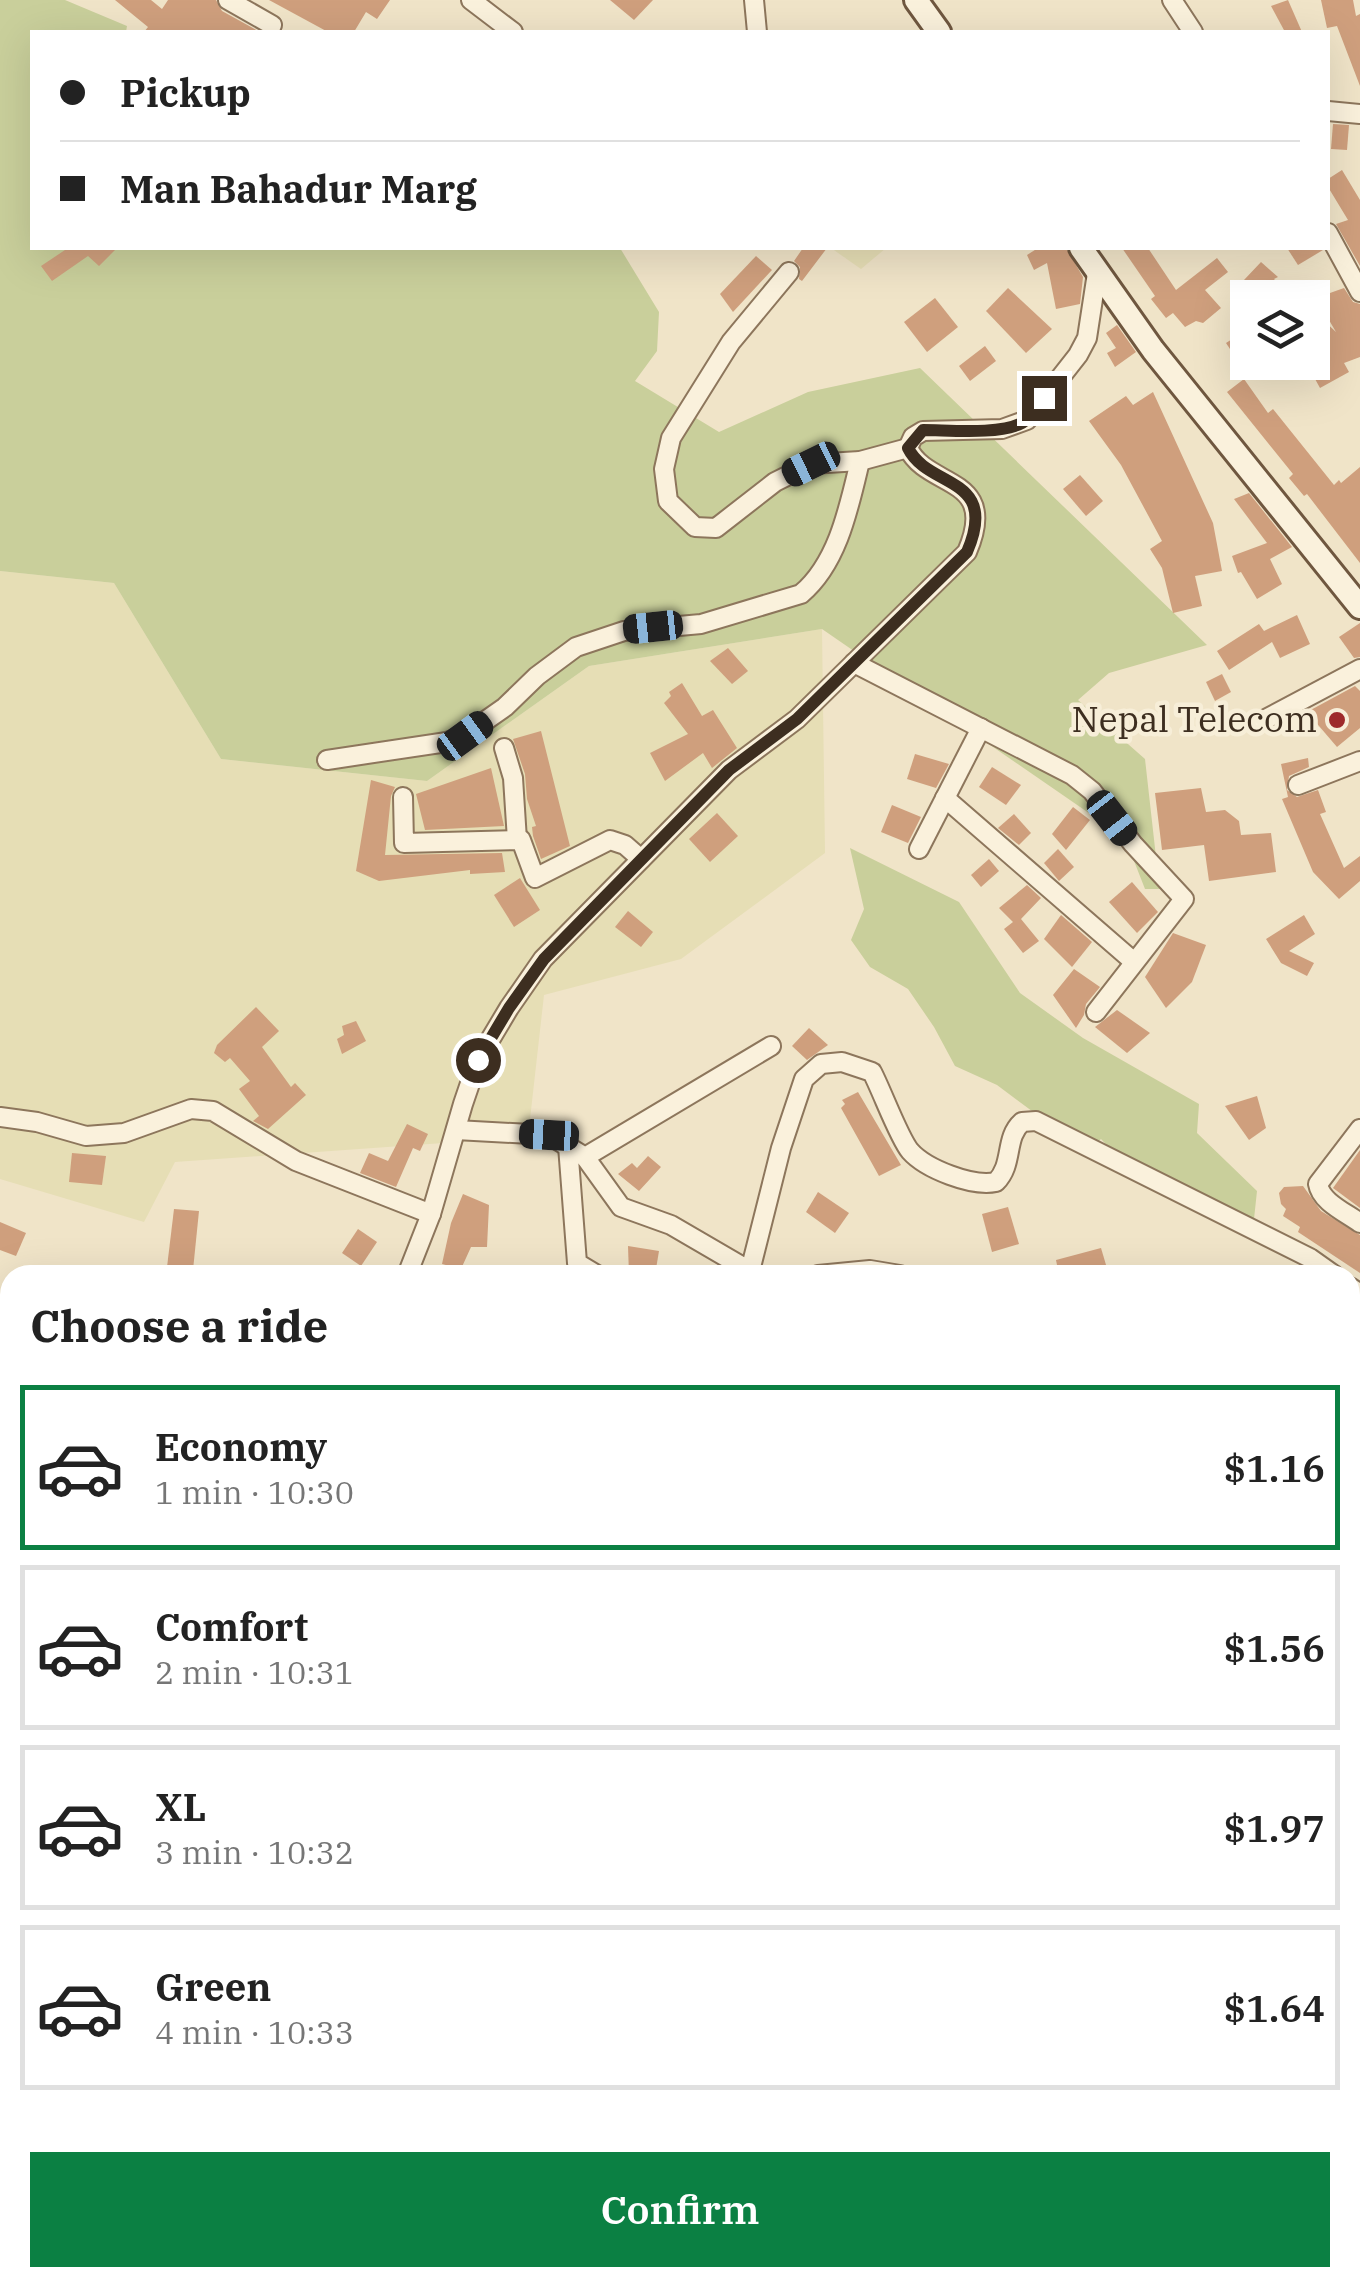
<!DOCTYPE html>
<meta charset="utf-8">
<style>
body{margin:0;font-family:"IBM Plex Serif",serif;background:#f6f6f6;color:#222;height:100vh;display:flex;flex-direction:column;font-size:38px;white-space:nowrap}
*{box-sizing:border-box;margin:0}
p{font-size:32px;color:#767676}
.icon{flex:none;width:55px;height:55px;fill:none;stroke:currentColor;stroke-width:2;stroke-linecap:round;stroke-linejoin:round}
.map{position:relative;flex:1;overflow:hidden}
.drawer{position:absolute;left:0px;top:1265px;width:1360px;height:1022px;display:flex;flex-direction:column;background:#fff;border-radius:30px 30px 0 0;box-shadow:0 10px 40px #0002}
.drawer>*{flex:none}
.top-card{position:absolute;left:30px;top:30px;width:1300px;height:220px;border-radius:0px;box-shadow:0 10px 40px #0002;display:grid;align-content:center;height:220px;padding:0 30px;background:#fff}
.buttons{position:absolute;left:1230px;top:280px;display:grid;gap:20px}
.buttons a{display:grid;place-items:center;width:100px;height:100px;border-radius:0px;background:#fff;box-shadow:0 10px 40px #0002;font-size:50px}
.end{position:absolute;width:45px;height:45px;margin:-22px;border:12px solid #3d2e20;background:#fff;box-shadow:0 0 0 5px #fff}
.from{border-radius:50%}
.car{position:absolute;width:30px;height:60px;margin:-30px -15px;border-radius:12px;box-shadow:0 0 8px 2px #0007;background:linear-gradient(#222 24%,#8ab4d8 0 40%,#222 0 76%,#8ab4d8 0 86%,#222 0)}
.top-card b{display:flex;align-items:center;gap:35px;height:95px;font-size:38px}
.top-card b+b{border-top:2px solid #e0e0e0}
.top-card i{width:25px;height:25px;background:#222}
ul{padding:0;list-style:none}
li{display:flex;align-items:center;gap:30px;height:165px;margin:0 20px 15px;padding:0 10px;border:5px solid #e0e0e0;border-radius:0px}
li div{flex:1}
li b{display:block;font-size:38px}
li em{font-style:normal;font-weight:600}
li.selected{border-color:#0b8043}
li>.icon{width:90px;height:90px;stroke-width:1.5}
h2{padding:0 30px;font-size:45px;line-height:120px}
.cta{display:flex;gap:20px;margin-top:auto;padding:20px 30px}
.cta a{flex:1;height:115px;border-radius:0px;background:#0b8043;color:#fff;font-size:40px;font-weight:600;line-height:115px;text-align:center}
.map>svg:first-child{display:block}
.farmland{fill:#e6deb5}
.green{fill:#c9cf9b}
.building{fill:#cf9f7d}
.lines{fill:none;stroke-linecap:round;stroke-linejoin:round}
.street-casing{stroke:#8d765c;stroke-width:22}
.secondary-casing{stroke:#6f573f;stroke-width:28}
.street{stroke:#faf1dc;stroke-width:18}
.secondary{stroke:#faf1dc;stroke-width:22}
.route{stroke:#3d2e20;stroke-width:12}
.poi-dot{fill:#9e2a2b;stroke:#f7eed8;stroke-width:4}
.labels{text-anchor:middle;stroke-width:9;stroke-linejoin:round;paint-order:stroke}
.poi-label{font-size:35px;fill:#3d2e20;stroke:#f7eed8;text-anchor:end}
</style>
<div class="map">
<svg width="1360" height="2286" viewBox="0 0 1360 2286">
<rect width="100%" height="100%" fill="#f0e4c8"/>
<g class="farmland">
<path d="M831,248H886L861,269Z"/>
<path d="M0,571L114,583L221,759L427,781L589,666L822,629L825,853L681,959L544,995L528,1137L175,1162L144,1222L0,1179Z"/>
<path d="M1360,1896V1962L1350,1937V1907Z"/>
</g>
<g class="green">
<path d="M0,0H65L127,26L126,32H32V248H620L659,312L657,351L635,381L719,432L808,392L920,368L1207,645L1109,673L1078,700L1145,759L1156,857L1165,889H1145L1125,838L822,629L589,666L427,781L221,759L114,583L0,571Z"/>
<path d="M850,848L959,902L1020,993L1083,1038L1199,1104L1197,1133L1257,1191L1254,1219L1123,1162L1101,1139L1093,1146L1040,1117L997,1085L955,1066L934,1027L908,989L870,967L851,940L864,909Z"/>
<path d="M767,2278H849L854,2286H772Z"/>
</g>
<g class="building">
<path d="M115,0H151L162,9L168,0H216L222,11L260,32H144L148,27Z"/>
<path d="M269,0H390L377,19L366,12L354,32H328Z"/>
<path d="M610,0H653L634,20Z"/>
<path d="M1288,0L1302,32H1285L1271,6Z"/>
<path d="M1321,0H1353L1356,16L1360,14V86L1337,26L1327,28Z"/>
<path d="M1333,124L1349,125L1347,150L1331,149Z"/>
<path d="M1342,170L1360,200V266L1336,224L1348,220L1328,187V179Z"/>
<path d="M68,248H117L99,266L88,256L52,281L41,266Z"/>
<path d="M803,248H827L802,281L799,279L800,267L794,261Z"/>
<path d="M1038,248H1066L1083,277L1080,304L1056,309L1047,263L1034,270L1027,255Z"/>
<path d="M1122,248H1148L1176,290L1217,258L1228,272L1205,290L1221,308L1203,323L1196,321L1185,327L1173,313L1166,318L1151,299L1155,296Z"/>
<path d="M1287,248H1322L1323,250L1298,265Z"/>
<path d="M756,256L772,270L733,312L720,294Z"/>
<path d="M1261,262L1278,277L1274,279L1283,289L1274,298H1263L1244,280Z"/>
<path d="M1008,288L1052,329L1026,353L986,311Z"/>
<path d="M1344,288L1353,302L1360,304V357L1344,363L1349,372L1320,388L1309,368L1312,366V324L1321,318L1336,332L1316,298Z"/>
<path d="M935,298L958,327L927,352L904,322Z"/>
<path d="M1117,325L1136,352L1115,367L1107,353L1116,348L1106,333Z"/>
<path d="M1248,329V376L1226,343Z"/>
<path d="M985,346L996,361L970,381L959,366Z"/>
<path d="M1244,379L1268,413L1273,409L1334,485L1339,480L1341,483L1360,467V563L1307,494L1304,496L1289,478L1293,474L1227,392Z"/>
<path d="M1153,392L1213,523L1222,571L1195,576L1202,606L1173,613L1162,568L1150,549L1162,541L1121,465L1089,421L1126,396L1133,405Z"/>
<path d="M1080,475L1103,501L1086,516L1063,489Z"/>
<path d="M1249,493L1292,547L1270,559L1282,584L1257,599L1241,572L1238,573L1232,556L1267,543L1234,499Z"/>
<path d="M1297,615L1310,644L1280,658L1272,642L1229,670L1217,651L1259,624L1264,631Z"/>
<path d="M1360,623V657L1354,658L1339,637Z"/>
<path d="M728,648L748,671L732,684L710,661Z"/>
<path d="M1222,674L1231,692L1215,701L1206,682Z"/>
<path d="M682,683L702,716L713,710L737,748L712,768L703,753L665,781L650,753L688,734L664,703L671,696L669,692Z"/>
<path d="M1355,686L1360,691V728L1337,747L1307,712Z"/>
<path d="M541,731L570,846L541,859L533,836L532,827L536,826L527,799L525,774L513,739Z"/>
<path d="M915,754L949,764L936,788L907,779Z"/>
<path d="M1308,758L1309,767L1289,776L1287,790L1297,797L1318,790L1326,812L1320,814L1344,868L1360,856V881L1339,899L1313,872L1282,799L1288,797L1281,764Z"/>
<path d="M992,767L1021,785L1006,805L979,787Z"/>
<path d="M491,768L504,826L425,830L416,794Z"/>
<path d="M371,780L395,787L391,796L385,855L502,853L505,872L470,874V870L379,881L356,871Z"/>
<path d="M1201,788L1206,812L1225,810L1239,821L1241,835L1271,833L1276,872L1209,881L1204,845L1162,850L1155,793Z"/>
<path d="M892,805L921,817L908,843L881,832Z"/>
<path d="M1073,807L1090,820L1066,850L1052,834Z"/>
<path d="M717,813L738,836L710,862L689,839Z"/>
<path d="M1014,814L1031,833L1019,845L998,828Z"/>
<path d="M1058,849L1074,867L1059,881L1044,863Z"/>
<path d="M989,859L999,871L981,887L971,875Z"/>
<path d="M520,878L540,910L514,927L494,895Z"/>
<path d="M1132,882L1158,912L1137,933L1109,902Z"/>
<path d="M1027,885L1041,898L1021,919L1039,941L1023,953L1004,929L1013,922L999,908Z"/>
<path d="M628,911L653,932L641,947L615,927Z"/>
<path d="M1061,915L1092,942L1072,967L1044,939Z"/>
<path d="M1304,915L1315,934L1289,951L1314,963L1307,976L1281,963L1266,939Z"/>
<path d="M1173,933L1206,945L1192,982L1166,1008L1145,977Z"/>
<path d="M1074,969L1100,987L1086,1004L1084,1015L1076,1028L1053,995Z"/>
<path d="M256,1007L279,1031L262,1047L291,1087L295,1083L306,1095L268,1129L253,1121L259,1116L239,1089L250,1081L230,1058L225,1062L214,1053L217,1045Z"/>
<path d="M1117,1010L1150,1033L1127,1053L1095,1027Z"/>
<path d="M356,1021L366,1041L342,1054L337,1039L344,1035L342,1026Z"/>
<path d="M809,1028L828,1045L807,1060L792,1046Z"/>
<path d="M858,1092L901,1165L879,1176L841,1108L845,1104L842,1100Z"/>
<path d="M1257,1096L1266,1128L1249,1140L1225,1106Z"/>
<path d="M407,1124L428,1134L420,1151L413,1148L396,1187L360,1173L369,1153L388,1161Z"/>
<path d="M1360,1150V1208L1333,1188Z"/>
<path d="M72,1153L106,1156L102,1185L69,1182Z"/>
<path d="M648,1156L661,1167L639,1191L618,1174L632,1163L637,1168Z"/>
<path d="M1303,1186L1321,1211L1360,1235V1273L1298,1232L1300,1227L1283,1216L1286,1209L1281,1204L1279,1193L1284,1187Z"/>
<path d="M818,1192L849,1213L835,1233L806,1212Z"/>
<path d="M463,1194L489,1205L487,1247H471L461,1269L442,1264L451,1223Z"/>
<path d="M1008,1207L1019,1244L992,1252L982,1214Z"/>
<path d="M174,1209L199,1211L193,1270L167,1267Z"/>
<path d="M0,1222L26,1233L16,1256L0,1250Z"/>
<path d="M358,1229L377,1242L361,1266L342,1253Z"/>
<path d="M628,1246L659,1251L655,1275H629Z"/>
<path d="M1101,1248L1109,1275H1059L1056,1260Z"/>
</g>
<g class="lines">
<g class="street-casing">
<g id="street">
<path d="M228,0L272,25"/>
<path d="M471,0L513,32"/>
<path d="M754,0L757,32"/>
<path d="M1172,0L1193,32"/>
<path d="M1328,111L1360,114"/>
<path d="M1328,233L1360,292"/>
<path d="M789,272L731,342L671,438L664,469L668,501L695,527L716,528L775,482L811,464L860,461L908,448"/>
<path d="M908,448L913,437L923,431L1002,429L1027,420L1078,355L1087,338L1097,273"/>
<path d="M854,663L1072,775L1092,791L1133,844L1184,899L1096,1012"/>
<path d="M1260,722L1360,669"/>
<path d="M504,748L513,778L517,840"/>
<path d="M327,760L447,742L465,735L505,707L537,676L576,647L624,631L701,624L801,594C838,563 849,507 860,461"/>
<path d="M1298,785L1360,761"/>
<path d="M403,797L404,843L521,840L535,878L610,840L625,845L641,859"/>
<path d="M945,798L1133,961"/>
<path d="M919,849L981,728"/>
<path d="M0,1117L37,1122L86,1136L124,1133L191,1109L213,1111L296,1161L431,1214"/>
<path d="M1360,1129L1318,1184C1321,1202 1345,1212 1360,1223"/>
<path d="M456,1130L549,1135L585,1157L771,1046"/>
<path d="M568,1146L577,1263L597,1275"/>
<path d="M585,1157L621,1207L671,1225L750,1271L781,1148L804,1079L821,1064L842,1062L872,1072C882,1091 899,1138 910,1151C926,1169 972,1187 996,1182C1014,1164 1004,1138 1022,1122L1036,1121L1310,1258L1334,1275"/>
<path d="M407,1275L431,1214L463,1104L478,1060L509,1008L543,959L729,770L797,719L967,552C1000,475 927,489 908,448"/>
<path d="M818,1275L870,1270L900,1275"/>
<path d="M1350,1287L1360,1294"/>
<path d="M0,1418L10,1411"/>
<path d="M1350,1428H1360"/>
<path d="M1350,1543L1360,1530"/>
<path d="M0,1952L10,1937"/>
<path d="M0,1981L10,1989"/>
<path d="M1350,2018L1360,2016"/>
<path d="M619,2278L624,2286"/>
<path d="M1124,2278L1125,2286"/>
<path d="M56,2286L81,2278"/>
<path d="M314,2286L321,2278"/>
<path d="M971,2286L973,2278"/>
<path d="M1072,2286L1075,2278"/>
</g>
</g>
<g class="secondary-casing">
<g id="secondary">
<path d="M916,0L939,32"/>
<path d="M1081,248L1153,350L1360,607"/>
</g>
</g>
<use href="#street" class="street"/>
<use href="#secondary" class="secondary"/>
</g>
<g class="lines">
<path class="route" d="M478,1060L509,1008L544,959L729,770L797,719L967,552C1000,475 928,489 908,448L923,430C949,430 999,435 1022,423C1031,418 1037,407 1044,398"/>
</g>
<circle class="poi-dot" cx="1337" cy="720" r="10"/>
<g class="labels">
<g class="poi-label">
<text x="1317" y="732">Nepal Telecom</text>
</g>
</g>
</svg>
<div class="buttons">
<a><svg class="icon" aria-label="layers" viewBox="0 0 24 24"><path d="M12 4l9 5-9 5-9-5zM3 14l9 5 9-5"/></svg></a>
</div>
<i class="end from" style="left:478px;top:1060px"></i>
<i class="end" style="left:1044px;top:398px"></i>
<i class="car" style="left:811px;top:464px;rotate:244deg"></i>
<i class="car" style="left:653px;top:627px;rotate:264deg"></i>
<i class="car" style="left:465px;top:736px;rotate:54deg"></i>
<i class="car" style="left:1112px;top:818px;rotate:142deg"></i>
<i class="car" style="left:549px;top:1135px;rotate:273deg"></i>
<div class="top-card">
<b><i class="from"></i>Pickup</b>
<b><i></i>Man Bahadur Marg</b>
</div>
<section class="drawer">
<h2>Choose a ride</h2>
<ul>
<li class="selected"><svg class="icon" aria-label="car" viewBox="0 0 24 24"><path d="M5 17H2v-5l4-1 3-4h7l3 4 3 1v5h-3M9 17h6M6 11h13"/><circle cx="7" cy="17" r="2"/><circle cx="17" cy="17" r="2"/></svg><div><b>Economy</b><p>1 min · 10:30</p></div><em>$1.16</em></li>
<li><svg class="icon" aria-label="car" viewBox="0 0 24 24"><path d="M5 17H2v-5l4-1 3-4h7l3 4 3 1v5h-3M9 17h6M6 11h13"/><circle cx="7" cy="17" r="2"/><circle cx="17" cy="17" r="2"/></svg><div><b>Comfort</b><p>2 min · 10:31</p></div><em>$1.56</em></li>
<li><svg class="icon" aria-label="car" viewBox="0 0 24 24"><path d="M5 17H2v-5l4-1 3-4h7l3 4 3 1v5h-3M9 17h6M6 11h13"/><circle cx="7" cy="17" r="2"/><circle cx="17" cy="17" r="2"/></svg><div><b>XL</b><p>3 min · 10:32</p></div><em>$1.97</em></li>
<li><svg class="icon" aria-label="car" viewBox="0 0 24 24"><path d="M5 17H2v-5l4-1 3-4h7l3 4 3 1v5h-3M9 17h6M6 11h13"/><circle cx="7" cy="17" r="2"/><circle cx="17" cy="17" r="2"/></svg><div><b>Green</b><p>4 min · 10:33</p></div><em>$1.64</em></li>
</ul>
<div class="cta"><a>Confirm</a></div>
</section>
</div>
